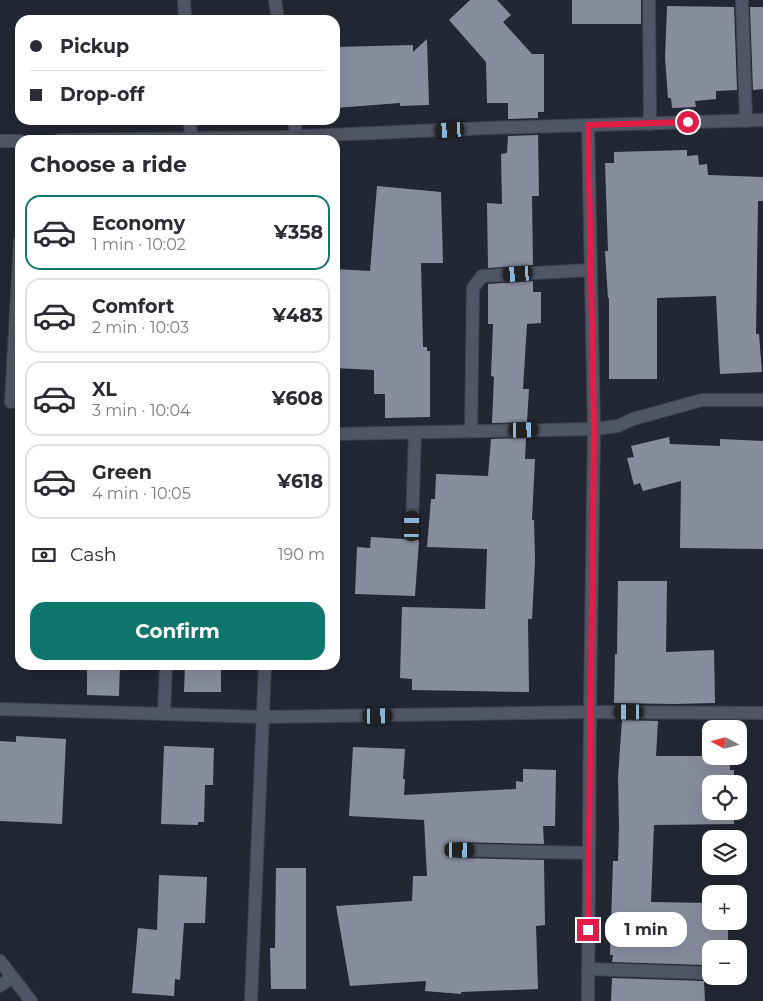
<!DOCTYPE html>
<meta charset="utf-8">
<style>
body{margin:0;font-family:Montserrat,sans-serif;background:#f2f2f3;color:#2b2b33;height:100vh;display:flex;flex-direction:column;font-size:19px;white-space:nowrap}
*{box-sizing:border-box;margin:0}
p{font-size:16px;color:#7c7c81}
.icon{flex:none;width:28px;height:28px;fill:none;stroke:currentColor;stroke-width:2;stroke-linecap:round;stroke-linejoin:round}
.map{position:relative;flex:1;overflow:hidden}
.side{position:absolute;left:15px;top:135px;width:325px;height:535px;display:flex;flex-direction:column;background:#fff;border-radius:15px;box-shadow:0 5px 20px #0002}
.side>*{flex:none}
.banner{position:absolute;left:15px;top:15px;width:325px;height:110px;border-radius:15px;box-shadow:0 5px 20px #0002;display:grid;align-content:center;height:110px;padding:0 15px;background:#fff}
.needle{width:32px;rotate:277deg}
.tools{position:absolute;left:702px;top:720px;display:grid;gap:10px}
.tools a{display:grid;place-items:center;width:45px;height:45px;border-radius:10px;background:#fff;box-shadow:0 5px 20px #0002;font-size:25px}
.end{position:absolute;width:22px;height:22px;margin:-11px;border:6px solid #e11d48;background:#fff;box-shadow:0 0 0 2px #fff}
.from{border-radius:50%}
.bubble{position:absolute;height:35px;border-radius:15px;background:#fff;box-shadow:0 5px 20px #0002;font-size:16px;font-weight:700;line-height:35px;text-align:center}
.car{position:absolute;width:15px;height:30px;margin:-15px -8px;border-radius:6px;box-shadow:0 0 4px 1px #0007;background:linear-gradient(#222 24%,#8ab4d8 0 40%,#222 0 76%,#8ab4d8 0 86%,#222 0)}
.banner b{display:flex;align-items:center;gap:18px;height:48px;font-size:19px}
.banner b+b{border-top:1px solid #e1e1e2}
.banner i{width:12px;height:12px;background:#2b2b33}
ul{padding:0;list-style:none}
li{display:flex;align-items:center;gap:15px;height:75px;margin:0 10px 8px;padding:0 5px;border:2px solid #e1e1e2;border-radius:15px}
li div{flex:1}
li b{display:block;font-size:19px}
li em{font-style:normal;font-weight:700}
li.selected{border-color:#0f766e}
li>.icon{width:45px;height:45px;stroke-width:1.5}
h2{padding:0 15px;font-size:22px;line-height:60px}
.pay{display:flex;align-items:center;gap:12px;height:55px;padding:0 15px;font-size:19px}
.pay p{margin-inline-start:auto}
.action{display:flex;gap:10px;margin-top:auto;padding:10px 15px}
.action a{flex:1;height:58px;border-radius:15px;background:#0f766e;color:#fff;font-size:20px;font-weight:700;line-height:58px;text-align:center}
.map>svg:first-child{display:block}
.building{fill:#888d9e}
.lines{fill:none;stroke-linecap:round;stroke-linejoin:round}
.minor-casing{stroke:#3f434e;stroke-width:14}
.secondary-casing{stroke:#3f434e;stroke-width:14}
.minor{stroke:#515666;stroke-width:12}
.secondary{stroke:#515666;stroke-width:12}
.route{stroke:#e11d48;stroke-width:6}
</style>
<div class="map">
<svg width="763" height="1001" viewBox="0 0 763 1001">
<rect width="100%" height="100%" fill="#232734"/>
<g class="building">
<path d="M470,0H497L511,15L503,22L532,54H544V112H538V118L508,119V103H487L486,62L449,20Z"/>
<rect x="572" y="0" width="69" height="24"/>
<path d="M667,6L734,7L737,90L716,91V99L695,101L696,107L672,108L671,98H668L665,58Z"/>
<path d="M750,7H763V89L753,90Z"/>
<path d="M427,39L429,105L400,106V103L335,108V47L413,45V52Z"/>
<path d="M538,135L539,196H532L533,265L488,268L487,203L502,204L501,154L507,153L508,136Z"/>
<path d="M687,150V156L698,155L699,165L707,164L708,175L763,177V201H758L756,334H759L762,372L720,374L716,296L657,298V379H609V298H608L605,251H608L605,163H614V152Z"/>
<path d="M377,186L441,192L443,263H421L423,347H427V351H430V417L385,418V394H374V370L335,368V269L370,271Z"/>
<path d="M533,281V292H541V323L527,324L523,389H529L527,422L492,423L494,377L491,376L493,324H488V284Z"/>
<path d="M669,437L670,444L720,446V439L763,441V549L680,548L681,481L643,491L640,483L634,485L627,458L634,457L631,446Z"/>
<path d="M526,438L525,459H535L532,520H534L535,561L532,619H528L529,692L412,690V679L400,678L402,607L485,609L487,549L427,547L431,499H435L436,474L488,476L491,439Z"/>
<path d="M371,537L419,540L415,596L355,594L357,547L370,548Z"/>
<path d="M618,581H667L666,652L714,650L715,703L674,704L614,703L615,654H617Z"/>
<path d="M87,665H120L119,696L87,695Z"/>
<path d="M185,665H221V692H184Z"/>
<path d="M622,720L658,721L656,756H730V770H734V784H711V811H734V824L654,825L651,902L711,903V921H728V949H711V950H703L704,965L612,962L613,955H610L613,861H618L619,826L618,777Z"/>
<path d="M16,736L66,739L62,824L0,821V741L16,742Z"/>
<path d="M164,746L214,748L213,785H205L204,822H198V825L161,824Z"/>
<path d="M353,747L405,749L403,779H405L404,795L516,789V781L523,782V769L556,770L555,826H543L544,844L459,842L455,843L451,849L452,854L455,857L459,858L544,860L545,925L536,926L538,989L461,992V994L425,991L426,981L350,986L336,906L412,901L413,876H427L424,820L349,816Z"/>
<path d="M276,868H306V989H271L270,948H275Z"/>
<path d="M159,875L207,877L205,923H184L180,980L175,979L174,996L132,993L138,928L157,930Z"/>
<path d="M612,978L704,981L705,1001H611Z"/>
</g>
<g class="lines">
<g class="minor-casing">
<g id="minor">
<path d="M184,0L185,20"/>
<path d="M275,0L278,20"/>
<path d="M649,0L650,124"/>
<path d="M742,0L746,121"/>
<path d="M190,120L191,138"/>
<path d="M294,120L297,136"/>
<path d="M59,140L281,137L488,128L763,120"/>
<path d="M0,141H20"/>
<path d="M11,402L20,241"/>
<path d="M471,431L473,288L482,276L590,270"/>
<path d="M335,434L594,429L618,426L633,419L702,400H763"/>
<path d="M412,525L415,433"/>
<path d="M0,709L262,717L590,712L594,429L588,125"/>
<path d="M164,714L166,665"/>
<path d="M459,850L589,853"/>
<path d="M588,969L707,973"/>
<path d="M0,986L12,977"/>
<path d="M251,1001L265,665"/>
<path d="M588,1001L590,712L763,713"/>
</g>
</g>
<g class="secondary-casing">
<path id="secondary" d="M0,961L31,1001"/>
</g>
<use href="#minor" class="minor"/>
<use href="#secondary" class="secondary"/>
</g>
<g class="lines">
<path class="route" d="M588,930L594,429L588,125L688,122"/>
</g>
</svg>
<div class="tools">
<a><svg class="needle" viewBox="-14 -14 28 28"><path d="M0-13l5 13h-10z" fill="#e53935"/><path d="M0 13l5-13h-10z" fill="#7c7c81"/></svg></a>
<a><svg class="icon" aria-label="locate" viewBox="0 0 24 24"><circle cx="12" cy="12" r="6"/><path d="M12 2v4M12 18v4M2 12h4M18 12h4"/></svg></a>
<a><svg class="icon" aria-label="layers" viewBox="0 0 24 24"><path d="M12 4l9 5-9 5-9-5zM3 14l9 5 9-5"/></svg></a>
<a>+</a>
<a>−</a>
</div>
<i class="end from" style="left:688px;top:122px"></i>
<i class="end" style="left:588px;top:930px"></i>
<div class="bubble" style="left:605px;top:912px;width:82px">1 min</div>
<i class="car" style="left:450px;top:130px;rotate:267deg"></i>
<i class="car" style="left:518px;top:274px;rotate:266deg"></i>
<i class="car" style="left:524px;top:430px;rotate:89deg"></i>
<i class="car" style="left:412px;top:526px;rotate:1deg"></i>
<i class="car" style="left:629px;top:712px;rotate:270deg"></i>
<i class="car" style="left:378px;top:716px;rotate:89deg"></i>
<i class="car" style="left:460px;top:850px;rotate:91deg"></i>
<div class="banner">
<b><i class="from"></i>Pickup</b>
<b><i></i>Drop-off</b>
</div>
<section class="side">
<h2>Choose a ride</h2>
<ul>
<li class="selected"><svg class="icon" aria-label="car" viewBox="0 0 24 24"><path d="M5 17H2v-5l4-1 3-4h7l3 4 3 1v5h-3M9 17h6M6 11h13"/><circle cx="7" cy="17" r="2"/><circle cx="17" cy="17" r="2"/></svg><div><b>Economy</b><p>1 min · 10:02</p></div><em>¥358</em></li>
<li><svg class="icon" aria-label="car" viewBox="0 0 24 24"><path d="M5 17H2v-5l4-1 3-4h7l3 4 3 1v5h-3M9 17h6M6 11h13"/><circle cx="7" cy="17" r="2"/><circle cx="17" cy="17" r="2"/></svg><div><b>Comfort</b><p>2 min · 10:03</p></div><em>¥483</em></li>
<li><svg class="icon" aria-label="car" viewBox="0 0 24 24"><path d="M5 17H2v-5l4-1 3-4h7l3 4 3 1v5h-3M9 17h6M6 11h13"/><circle cx="7" cy="17" r="2"/><circle cx="17" cy="17" r="2"/></svg><div><b>XL</b><p>3 min · 10:04</p></div><em>¥608</em></li>
<li><svg class="icon" aria-label="car" viewBox="0 0 24 24"><path d="M5 17H2v-5l4-1 3-4h7l3 4 3 1v5h-3M9 17h6M6 11h13"/><circle cx="7" cy="17" r="2"/><circle cx="17" cy="17" r="2"/></svg><div><b>Green</b><p>4 min · 10:05</p></div><em>¥618</em></li>
</ul>
<div class="pay"><svg class="icon" aria-label="cash" viewBox="0 0 24 24"><path d="M3 7h18v10H3z"/><circle cx="12" cy="12" r="2"/></svg>Cash<p>190 m</p></div>
<div class="action"><a>Confirm</a></div>
</section>
</div>
